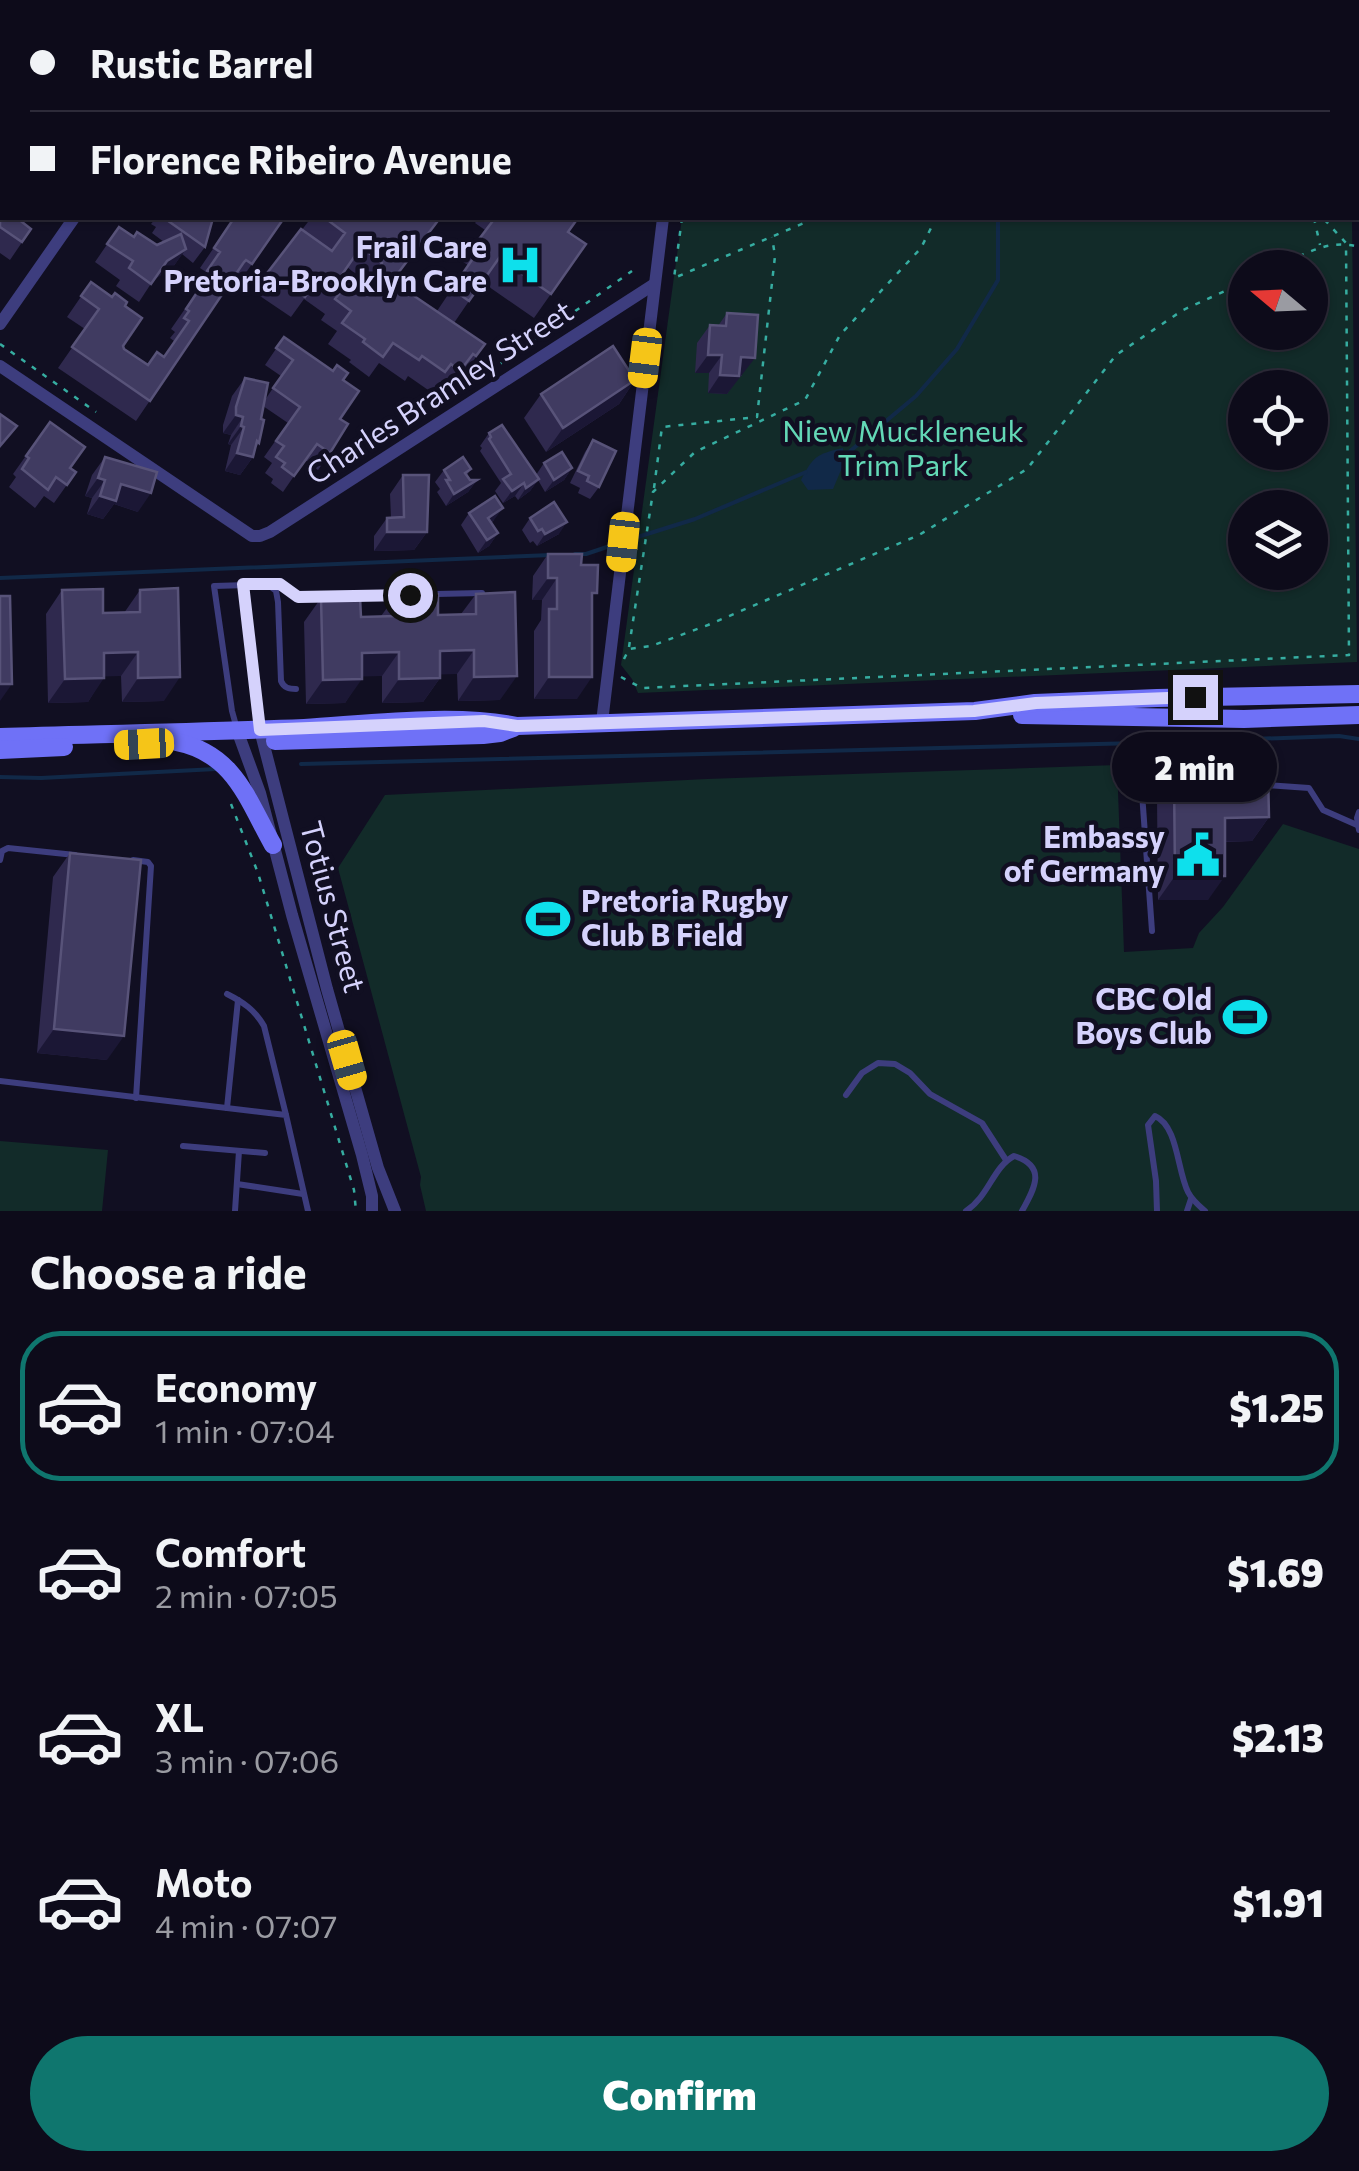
<!DOCTYPE html>
<meta charset="utf-8">
<style>
body{margin:0;font-family:Commissioner,sans-serif;background:#1b1927;color:#f1f3f6;height:100vh;display:flex;flex-direction:column;font-size:38px;white-space:nowrap}
*{box-sizing:border-box;margin:0}
p{font-size:32px;color:#9a9ba2}
.icon{flex:none;width:55px;height:55px;fill:none;stroke:currentColor;stroke-width:2;stroke-linecap:round;stroke-linejoin:round}
.map{position:relative;height:1211px;overflow:hidden}
.drawer{display:flex;flex-direction:column;background:#0d0b1a;flex:1}
.drawer>*{flex:none}
.guide{position:absolute;left:0px;top:0px;width:1360px;height:220px;box-shadow:0 2px 8px #0004,0 0 0 2px #2d2b39;display:grid;align-content:center;height:220px;padding:0 30px;background:#0d0b1a}
.needle{width:65px;rotate:289deg}
.tools{position:absolute;left:1228px;top:250px;display:grid;gap:20px}
.tools a{display:grid;place-items:center;width:100px;height:100px;border-radius:50%;background:#0d0b1a;box-shadow:0 2px 8px #0004,0 0 0 2px #2d2b39;font-size:50px}
.end{position:absolute;width:45px;height:45px;margin:-22px;border:12px solid #d5d2fc;background:#111;box-shadow:0 0 0 5px #111}
.from{border-radius:50%}
.bubble{position:absolute;height:70px;border-radius:35px;background:#0d0b1a;box-shadow:0 2px 8px #0004,0 0 0 2px #2d2b39;font-size:32px;font-weight:800;line-height:70px;text-align:center}
.car{position:absolute;width:30px;height:60px;margin:-30px -15px;border-radius:12px;box-shadow:0 0 8px 2px #0007;background:linear-gradient(#f5c518 24%,#345 0 40%,#f5c518 0 76%,#345 0 86%,#f5c518 0)}
.guide b{display:flex;align-items:center;gap:35px;height:95px;font-size:38px}
.guide b+b{border-top:2px solid #2d2b39}
.guide i{width:25px;height:25px;background:#f1f3f6}
ul{padding:0;list-style:none}
li{display:flex;align-items:center;gap:30px;height:150px;margin:0 20px 15px;padding:0 10px;border:5px solid transparent;border-radius:40px}
li div{flex:1}
li b{display:block;font-size:38px}
li em{font-style:normal;font-weight:800}
li.on{border-color:#0f766e}
li>.icon{width:90px;height:90px;stroke-width:1.5}
h2{padding:0 30px;font-size:45px;line-height:120px}
.primary-button{display:flex;gap:20px;margin-top:auto;padding:20px 30px}
.primary-button a{flex:1;height:115px;border-radius:60px;background:#0f766e;color:#fff;font-size:40px;font-weight:800;line-height:115px;text-align:center}
.map>svg:first-child{display:block}
.green{fill:#122b29;fill-rule:evenodd}
.water{fill:#112948}
.lines{fill:none;stroke-linecap:round;stroke-linejoin:round}
.stream{stroke:#112948;stroke-width:4}
.path{stroke:#36ada1;stroke-width:2.5;stroke-dasharray:5 8;stroke-linecap:butt}
.service{stroke:#3d3d7e;stroke-width:6}
.minor{stroke:#3d3d7e;stroke-width:12}
.secondary{stroke:#6f71f7;stroke-width:18}
.wall{fill:#2f294e;fill-rule:evenodd}
.shaded-wall{fill:#1b1735}
.building{fill:#403b61;stroke:#585379;stroke-width:2.5;fill-rule:evenodd}
.route{stroke:#d5d2fc;stroke-width:12}
.labels{text-anchor:middle;stroke-width:9;stroke-linejoin:round;paint-order:stroke}
.poi-label{font-size:30px;font-weight:bold;fill:#d5d2fc;stroke:#110f22;text-anchor:end}
.street-label{font-size:30px;fill:#d5d2fc;stroke:#110f22}
.park-label{font-size:30px;fill:#63d8b6;stroke:#110f22}
</style>
<div class="map">
<svg width="1359" height="1211" viewBox="0 0 1359 1211">
<rect width="100%" height="100%" fill="#110f22"/>
<g class="green">
<rect x="711" y="0" width="603" height="2"/>
<path d="M682,218H1352L1357,662L638,693L632,679L621,665ZM1245,268H1310V332H1245ZM1245,388H1310V452H1245ZM1245,508H1310V572H1245Z"/>
<path d="M1117,765L1124,952L1193,948L1199,933L1223,907L1283,824L1359,849V1211H426L420,1185L421,1177L338,868L385,795L707,779Z"/>
<path d="M0,1141L108,1150L102,1211H0Z"/>
</g>
<path class="water" d="M843,448L844,463L833,489L808,490L801,480C813,456 817,454 843,448Z"/>
<g class="lines">
<g class="stream">
<path d="M1192,2L1193,0"/>
<path d="M842,455L849,452L916,396L957,349L998,280V218"/>
<path d="M628,540L695,519L806,472"/>
<path d="M575,554H586L619,543"/>
<path d="M0,578L551,555"/>
<path d="M301,764L1139,743L1339,736L1359,739"/>
<path d="M0,777L41,778L216,769"/>
</g>
<g class="path">
<path d="M1091,0V2"/>
<path d="M1220,0L1222,2"/>
<path d="M1307,0V2"/>
<path d="M711,2V0"/>
<path d="M902,2V0"/>
<path d="M1104,2L1107,0"/>
<path d="M682,218L674,278L816,218"/>
<path d="M1314,218L1320,245"/>
<path d="M1276,268C1303,255 1328,238 1359,247"/>
<path d="M0,344L96,412"/>
<path d="M469,386L632,271"/>
<path d="M654,488L662,427L757,417L775,256L772,237"/>
<path d="M629,647L653,492L695,452L805,400L840,335L921,248L936,218"/>
<path d="M624,659L629,649L651,646L708,625L919,535L1027,469L1116,355L1183,310L1245,282"/>
<path d="M621,677L642,688L1349,655L1346,243L1323,218"/>
<path d="M231,804L258,873L354,1190L356,1211"/>
</g>
<g class="service">
<path d="M243,584L260,727"/>
<path d="M267,584L276,591L278,602L281,681C284,688 289,689 296,689"/>
<path d="M237,729L232,711L214,586L280,584L296,597H300L482,593"/>
<path d="M1265,785L1309,788L1323,810L1357,825"/>
<path d="M1359,812L1357,818L1359,830"/>
<path d="M0,860L2,851L8,848L75,855"/>
<path d="M133,860L148,862L151,866L136,1098"/>
<path d="M1152,931L1142,793L1146,784H1172"/>
<path d="M227,994C243,1002 255,1010 264,1026L286,1115"/>
<path d="M0,1081L286,1115L308,1211"/>
<path d="M846,1095L862,1073L878,1063L895,1064L910,1073L930,1094L982,1123L1006,1160"/>
<path d="M227,1108L238,1000"/>
<path d="M183,1146L265,1153"/>
<path d="M237,1184L303,1194"/>
<path d="M235,1211L239,1151"/>
<path d="M966,1211C989,1196 993,1167 1014,1156C1047,1166 1035,1188 1022,1211"/>
<path d="M1157,1211L1156,1181L1148,1125L1155,1116C1178,1126 1177,1170 1188,1192C1192,1200 1198,1205 1205,1211"/>
<path d="M1187,1211L1191,1199"/>
</g>
<g class="minor">
<path d="M271,0L275,2"/>
<path d="M223,2L224,0"/>
<path d="M693,2V0"/>
<path d="M0,324L74,218"/>
<path d="M0,366L252,536H260L270,532L653,285"/>
<path d="M602,722L663,218"/>
<path d="M237,730L260,793L292,915L362,1155L372,1196V1211"/>
<path d="M260,730L327,989L378,1168L395,1211"/>
</g>
<g class="secondary">
<path d="M1022,715L1244,719L1359,715"/>
<path d="M0,737C102,734 203,732 304,728C369,724 455,713 517,726L975,711L1035,703L1157,698L1359,694"/>
<path d="M275,741L483,735L500,733L513,728"/>
<path d="M176,742C234,753 247,799 273,845"/>
<path d="M0,750L64,747"/>
</g>
</g>
<g class="wall">
<path d="M0,71H2V118L0,116Z"/>
<path d="M0,177L17,218L31,229L10,260L0,253Z"/>
<path d="M156,218H213L205,247L193,263L182,254L173,267L154,279L139,302L116,286L120,280L95,262L119,227L134,237L157,245L164,242L152,233L156,227L151,224Z"/>
<path d="M234,218H284L238,284L232,280L136,421L58,368L85,329L67,317L91,282L125,306L124,349L148,365L164,357L174,341L170,338L175,332L171,329L196,293L193,291L206,272L200,268Z"/>
<path d="M311,218H441L392,281L437,311L468,265L463,262L485,230L475,223L479,218H578L568,232L586,244L534,318L482,282L454,323L485,344L462,377L458,374L449,387L445,384L442,388L437,385L431,392L408,376L405,381L379,363L369,377L349,362L351,360L328,344L337,331L321,320L325,314L304,299L291,317L254,292ZM347,267L368,284L363,291L341,276Z"/>
<path d="M727,313L742,376H739L727,394L708,393L709,373H695L697,343L710,325L718,326Z"/>
<path d="M284,337L343,380L340,419L330,453L318,470L305,460L283,492L271,483L273,479L265,473L272,463L264,457L288,423L263,406L261,419L259,443L255,449L253,457L240,475L225,471L231,445L228,444L231,435L223,433V425L232,396L245,378L265,400L281,376L265,365Z"/>
<path d="M635,380L619,404L546,452L524,418L541,394Z"/>
<path d="M50,422L70,468L76,472L54,503L44,496L35,508L9,487L16,477L13,474Z"/>
<path d="M489,433L536,475L544,463L572,468L564,480L545,492L538,480L530,491L518,500L515,496L503,503L495,491L501,483L480,451L482,448L480,446Z"/>
<path d="M593,440L599,487L590,499L578,493L580,488L570,483L585,452Z"/>
<path d="M105,457L138,512L114,504L103,519L87,514L92,498L85,496L92,475Z"/>
<path d="M471,469L467,475L470,480H477L468,492L446,506L437,492L440,489L435,482L444,470Z"/>
<path d="M403,475L427,532L414,550L374,551V536L387,518H391L390,494Z"/>
<path d="M469,513L494,520L491,523L498,533L489,546L478,553L461,525Z"/>
<path d="M530,518L559,534L537,546L533,541L530,543L522,530Z"/>
<path d="M548,554L581,565L592,600L577,699H534V631L541,620L542,600H532L533,576Z"/>
<path d="M62,590L103,613H124L140,590L164,701L122,702L121,676H104L88,702L48,703L46,614Z"/>
<path d="M476,594L500,700L458,701L457,674H440V678L423,702L382,703V676H362L345,703L306,704L304,622L321,598L361,617L381,616L396,596L438,615L461,614Z"/>
<path d="M1174,775L1269,817L1252,841L1225,842L1208,900H1158L1157,799Z"/>
<path d="M70,853L107,1060L37,1053L53,877Z"/>
</g>
<g class="shaded-wall">
<path d="M350,0H397L403,2H356Z"/>
<path d="M186,249L173,267L154,280L167,261Z"/>
<path d="M708,355H722L709,373H695Z"/>
<path d="M741,357L755,358L727,394L708,393L720,375Z"/>
<path d="M635,380L619,404L546,452L563,428Z"/>
<path d="M236,415L243,417L231,435L223,433Z"/>
<path d="M241,426L244,427L231,445L228,444Z"/>
<path d="M237,453L253,457L240,475L225,471Z"/>
<path d="M572,468L564,480L545,492L554,480Z"/>
<path d="M98,478L105,480L92,498L85,496Z"/>
<path d="M539,479L530,491L518,500L526,488Z"/>
<path d="M477,480L468,492L446,506L454,494Z"/>
<path d="M524,483L515,496L503,503L512,491Z"/>
<path d="M121,484L151,493L138,512L114,504L103,519L87,514L100,496Z"/>
<path d="M503,508L494,520L479,530L488,518Z"/>
<path d="M567,522L559,534L537,546L545,534Z"/>
<path d="M387,532H427L414,550L374,551Z"/>
<path d="M498,533L489,546L478,553L487,540Z"/>
<path d="M548,578H557L542,600H532Z"/>
<path d="M474,650L457,674L423,675L440,651Z"/>
<path d="M138,652L121,676L87,677L104,653Z"/>
<path d="M399,652L382,676L345,677L362,653Z"/>
<path d="M517,676L500,700L458,701L474,677Z"/>
<path d="M180,677L164,701L122,702L138,678Z"/>
<path d="M549,677H592L577,699H534Z"/>
<path d="M104,678L88,702L48,703L65,679Z"/>
<path d="M440,678L423,702L382,703L399,679Z"/>
<path d="M362,679L345,703L306,704L323,680Z"/>
<path d="M0,684H12L0,701Z"/>
<path d="M1269,817L1252,841L1208,842L1225,818Z"/>
<path d="M1175,876H1225L1208,900H1158Z"/>
<path d="M54,1029L124,1036L107,1060L37,1053Z"/>
</g>
<g class="building">
<path d="M118,0H147L146,2H117Z"/>
<path d="M148,0H185L187,2H151Z"/>
<path d="M397,0H425L424,2H403Z"/>
<path d="M465,0H485L490,2H463Z"/>
<path d="M499,0H561L559,2H503Z"/>
<rect x="670" y="0" width="13" height="2"/>
<rect x="938" y="0" width="28" height="2"/>
<rect x="0" y="71" width="2" height="28"/>
<path d="M2,174V218H17L31,229L22,242L0,227V178Z"/>
<path d="M164,218H213L205,247Z"/>
<path d="M234,218H284L252,264L246,260L244,262L150,401L72,347L99,309L81,296L91,282L112,297L115,293L127,302L125,306L142,318L123,346L124,349L148,365L157,352L164,357L189,321L184,318L189,311L186,309L210,273L207,271L220,252L214,248Z"/>
<path d="M325,218H440L392,281L485,344L476,356L473,354L463,367L459,364L456,368L451,364L445,372L422,356L419,360L393,343L383,357L363,342L365,339L342,323L351,311L335,299L339,294L318,279L305,297L268,272L301,229L332,251L345,233ZM361,247L382,263L363,291L341,276Z"/>
<path d="M495,218H578L568,232L586,244L551,294L499,258L469,301L452,289L485,241L480,238Z"/>
<path d="M119,227L134,237L137,232L157,245L181,234L186,249L167,261L151,284L129,268L133,261L107,244Z"/>
<path d="M727,313L758,315L755,358L741,357L739,376L720,375L722,355H708L710,325L726,326Z"/>
<path d="M284,337L333,371L337,365L348,373L343,380L359,391L340,419L348,424L330,453L317,444L294,476L282,467L285,463L276,457L284,446L276,441L300,407L273,388L293,360L276,348Z"/>
<path d="M613,346L635,380L563,428L541,394Z"/>
<path d="M245,378L268,383L261,419L264,420L259,443L257,441L253,457L237,453L244,427L241,426L243,417L236,415V407Z"/>
<path d="M0,414L17,426L0,446Z"/>
<path d="M50,422L85,447L70,468L76,472L67,485L56,477L48,490L22,469L29,458L26,456Z"/>
<path d="M502,425L539,479L526,488L524,483L512,491L503,479L511,474L489,439L491,437L489,433Z"/>
<path d="M593,440L616,451L599,487L587,481L589,476L578,471Z"/>
<path d="M562,452L572,468L554,480L544,463Z"/>
<path d="M105,457L157,472L151,493L121,484L116,501L100,496L105,480L98,478Z"/>
<path d="M463,457L471,469L465,473L470,480H477L454,494L446,480H450L444,470Z"/>
<path d="M403,475H429L427,532H387V518L404,517Z"/>
<path d="M495,496L503,508L488,518L498,533L487,540L469,513Z"/>
<path d="M554,502L567,522L545,534L542,529L538,531L530,518Z"/>
<path d="M548,554H582L581,565H598L597,593H592V677H549V609H557V578H548Z"/>
<path d="M178,588L180,677L138,678V652L104,653V678L65,679L62,590L103,589V613L140,612V590Z"/>
<path d="M515,592L517,676L474,677V650L440,651V678L399,679V652L362,653V679L323,680L321,598L360,597L361,617L396,616V596L438,594V615L476,614V594Z"/>
<path d="M0,596H10L12,684H0Z"/>
<path d="M1268,773L1269,817L1225,818V876H1175L1174,775Z"/>
<path d="M70,853L141,860L124,1036L54,1029Z"/>
</g>
<g class="lines">
<path class="route" d="M410,595L298,597L280,584H243L260,730L484,721L517,726L974,711L1036,703L1195,697"/>
</g>
<defs>
<g id="hospital-bare" transform="scale(3.45)"><path d="M-5-5h3v3.5h4V-5h3V5h-3V1.5h-4V5h-3Z" fill="#0ee0ec" stroke="#110f22" stroke-width="2.5" paint-order="stroke"/></g>
<g id="civic-bare" transform="scale(3.45)"><path d="M-.6-6.5H3V-4.5H.6V-3L4-1V1h2V6H-6V1h2V-1L-.6-3ZM-1.2 2.5V6h2.4V2.5Z" fill="#0ee0ec" stroke="#110f22" stroke-width="2.5" paint-order="stroke"/></g>
<g id="stadium-bare" transform="scale(3.45)"><path d="M0-5a6.5 5 0 1 0 0 10a6.5 5 0 1 0 0-10ZM-3.5-1.8h7v3.6h-7Z" fill="#0ee0ec" stroke="#110f22" stroke-width="2.5" paint-order="stroke"/></g>
</defs>
<g fill-rule="evenodd">
<use href="#hospital-bare" x="520" y="265"/>
<use href="#civic-bare" x="1198" y="855"/>
<use href="#stadium-bare" x="548" y="919"/>
<use href="#stadium-bare" x="1245" y="1017"/>
</g>
<g class="labels">
<g class="poi-label">
<text x="487" y="258">Frail Care<tspan x="487" dy="34">Pretoria-Brooklyn Care</tspan></text>
<text x="1165" y="848">Embassy<tspan x="1165" dy="34">of Germany</tspan></text>
<text x="581" y="912" text-anchor="start">Pretoria Rugby<tspan x="581" dy="34">Club B Field</tspan></text>
<text x="1212" y="1010">CBC Old<tspan x="1212" dy="34">Boys Club</tspan></text>
</g>
<g class="street-label">
<text transform="translate(440 393) rotate(-33)" y="10">Charles Bramley Street</text>
<text transform="translate(332 907) rotate(75)" y="10">Totius Street</text>
</g>
<g class="park-label">
<text x="903" y="442">Niew Muckleneuk<tspan x="903" dy="34">Trim Park</tspan></text>
</g>
</g>
</svg>
<div class="tools">
<a><svg class="needle" viewBox="-14 -14 28 28"><path d="M0-13l5 13h-10z" fill="#e53935"/><path d="M0 13l5-13h-10z" fill="#9a9ba2"/></svg></a>
<a><svg class="icon" aria-label="locate" viewBox="0 0 24 24"><circle cx="12" cy="12" r="6"/><path d="M12 2v4M12 18v4M2 12h4M18 12h4"/></svg></a>
<a><svg class="icon" aria-label="layers" viewBox="0 0 24 24"><path d="M12 4l9 5-9 5-9-5zM3 14l9 5 9-5"/></svg></a>
</div>
<i class="end from" style="left:410px;top:595px"></i>
<i class="end" style="left:1195px;top:697px"></i>
<div class="bubble" style="left:1112px;top:732px;width:165px">2 min</div>
<i class="car" style="left:645px;top:358px;rotate:187deg"></i>
<i class="car" style="left:623px;top:542px;rotate:186deg"></i>
<i class="car" style="left:144px;top:744px;rotate:267deg"></i>
<i class="car" style="left:347px;top:1060px;rotate:164deg"></i>
<div class="guide">
<b><i class="from"></i>Rustic Barrel</b>
<b><i></i>Florence Ribeiro Avenue</b>
</div>
</div>
<section class="drawer">
<h2>Choose a ride</h2>
<ul>
<li class="on"><svg class="icon" aria-label="car" viewBox="0 0 24 24"><path d="M5 17H2v-5l4-1 3-4h7l3 4 3 1v5h-3M9 17h6M6 11h13"/><circle cx="7" cy="17" r="2"/><circle cx="17" cy="17" r="2"/></svg><div><b>Economy</b><p>1 min · 07:04</p></div><em>$1.25</em></li>
<li><svg class="icon" aria-label="car" viewBox="0 0 24 24"><path d="M5 17H2v-5l4-1 3-4h7l3 4 3 1v5h-3M9 17h6M6 11h13"/><circle cx="7" cy="17" r="2"/><circle cx="17" cy="17" r="2"/></svg><div><b>Comfort</b><p>2 min · 07:05</p></div><em>$1.69</em></li>
<li><svg class="icon" aria-label="car" viewBox="0 0 24 24"><path d="M5 17H2v-5l4-1 3-4h7l3 4 3 1v5h-3M9 17h6M6 11h13"/><circle cx="7" cy="17" r="2"/><circle cx="17" cy="17" r="2"/></svg><div><b>XL</b><p>3 min · 07:06</p></div><em>$2.13</em></li>
<li><svg class="icon" aria-label="car" viewBox="0 0 24 24"><path d="M5 17H2v-5l4-1 3-4h7l3 4 3 1v5h-3M9 17h6M6 11h13"/><circle cx="7" cy="17" r="2"/><circle cx="17" cy="17" r="2"/></svg><div><b>Moto</b><p>4 min · 07:07</p></div><em>$1.91</em></li>
</ul>
<div class="primary-button"><a>Confirm</a></div>
</section>
